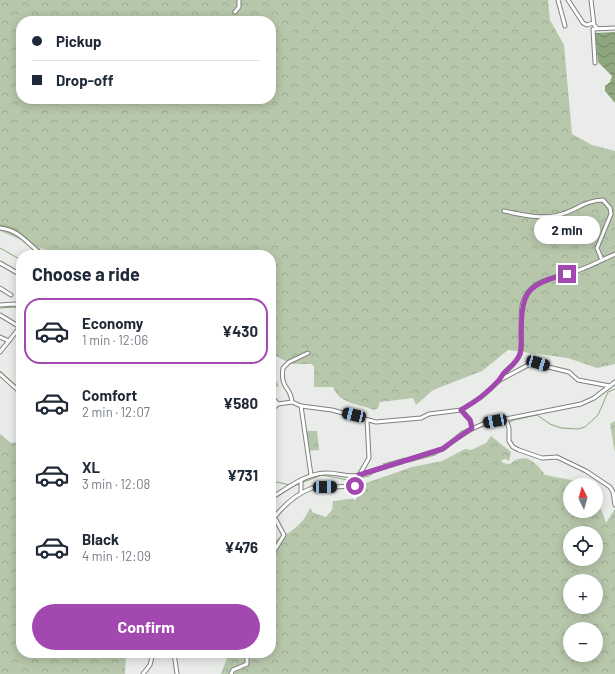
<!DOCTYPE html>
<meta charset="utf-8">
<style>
body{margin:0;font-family:Barlow,sans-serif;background:#f6f6f7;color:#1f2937;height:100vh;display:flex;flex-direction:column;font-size:15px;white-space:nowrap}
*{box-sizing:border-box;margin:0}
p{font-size:13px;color:#747a83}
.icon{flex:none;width:22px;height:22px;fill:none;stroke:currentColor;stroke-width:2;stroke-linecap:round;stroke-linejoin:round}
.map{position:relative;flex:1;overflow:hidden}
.side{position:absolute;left:16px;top:250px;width:260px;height:408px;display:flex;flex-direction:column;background:#fff;border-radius:16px;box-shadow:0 2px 10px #0003}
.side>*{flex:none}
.hud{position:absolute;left:16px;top:16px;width:260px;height:88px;border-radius:16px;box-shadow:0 2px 10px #0003;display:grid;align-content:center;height:88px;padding:0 16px;background:#fff}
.needle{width:26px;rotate:355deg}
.fabs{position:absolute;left:563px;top:478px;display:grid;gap:8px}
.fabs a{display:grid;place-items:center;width:40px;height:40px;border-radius:50%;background:#fff;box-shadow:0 2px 10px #0003;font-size:20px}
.end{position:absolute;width:18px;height:18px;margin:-9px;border:5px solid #a347b1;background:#fff;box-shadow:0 0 0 2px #fff}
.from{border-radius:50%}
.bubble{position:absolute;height:28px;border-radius:14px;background:#fff;box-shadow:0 2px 10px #0003;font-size:13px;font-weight:700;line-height:28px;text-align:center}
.car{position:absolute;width:12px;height:24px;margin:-12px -6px;border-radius:5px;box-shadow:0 0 3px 1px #0007;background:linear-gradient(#222 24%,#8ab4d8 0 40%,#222 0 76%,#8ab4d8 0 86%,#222 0)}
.hud b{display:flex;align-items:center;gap:14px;height:38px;font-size:15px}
.hud b+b{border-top:1px solid #e0e1e3}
.hud i{width:10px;height:10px;background:#1f2937}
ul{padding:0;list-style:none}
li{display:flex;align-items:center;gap:12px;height:66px;margin:0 8px 6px;padding:0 8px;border:2px solid transparent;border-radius:16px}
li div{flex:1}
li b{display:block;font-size:15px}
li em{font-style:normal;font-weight:700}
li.current{border-color:#a347b1}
li>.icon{width:36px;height:36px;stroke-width:1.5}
h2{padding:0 16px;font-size:18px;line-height:48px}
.button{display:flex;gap:8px;margin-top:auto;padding:8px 16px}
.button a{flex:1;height:46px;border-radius:24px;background:#a347b1;color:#fff;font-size:16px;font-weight:700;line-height:46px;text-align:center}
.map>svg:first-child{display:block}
.grass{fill:url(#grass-tufts)}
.forest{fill:url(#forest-crowns);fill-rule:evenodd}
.water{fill:url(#water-waves)}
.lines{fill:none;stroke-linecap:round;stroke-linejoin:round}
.stream{stroke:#8ea67d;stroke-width:1}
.minor-casing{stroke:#7f817e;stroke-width:5}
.minor{stroke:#fff;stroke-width:3}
.route{stroke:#a347b1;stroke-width:5}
</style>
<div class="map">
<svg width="615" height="674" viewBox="0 0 615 674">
<defs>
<pattern id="grass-tufts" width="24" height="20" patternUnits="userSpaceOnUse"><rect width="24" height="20" fill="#b7c7ab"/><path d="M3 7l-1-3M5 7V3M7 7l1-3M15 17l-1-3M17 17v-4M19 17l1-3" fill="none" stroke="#9caa92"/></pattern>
<pattern id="forest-crowns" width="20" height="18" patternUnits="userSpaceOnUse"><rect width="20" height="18" fill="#b7c7ab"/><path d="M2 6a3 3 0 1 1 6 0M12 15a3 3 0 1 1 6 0" fill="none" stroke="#9caa92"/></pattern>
<pattern id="water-waves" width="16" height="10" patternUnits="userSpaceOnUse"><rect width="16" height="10" fill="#8ea67d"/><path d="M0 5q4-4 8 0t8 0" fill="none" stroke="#738665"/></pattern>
</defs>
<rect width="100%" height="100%" fill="#eaece9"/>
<path class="grass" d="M306,431H317L319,450L308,451Z"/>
<g class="forest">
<path d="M0,0H548L550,20L564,45L572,134L592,145L615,151V364L597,368L568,358L508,350L482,371L433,390L416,405L413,398L380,402L378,408L374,410C360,404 339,404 333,387H314V366L311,364H291L274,355L271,360V255H57L0,231ZM21,21H271V99H21Z"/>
<path d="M271,375L274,377L279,386L271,390Z"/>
<path d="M615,421V453L610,424Z"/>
<path d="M0,434L11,443L21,441V653H126L125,674H0Z"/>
<path d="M491,436L511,452L509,461L506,459L501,460L503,463L510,464C526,451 536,463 545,475L586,483L587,485H570V511H596V503L602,511L606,523L615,509V674H221L229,653H271V542C283,536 294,531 303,520C307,516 306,513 311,508L312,512L326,517L332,510L333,501C341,501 349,497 356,500L360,488L358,485L359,484H363L412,467L442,461L465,449L471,450L486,443ZM570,533H596V559H570ZM570,581H596V607H570ZM570,629H596V655H570Z"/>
</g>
<path class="water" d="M615,32V103L605,91V86L610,82L612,76L598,62L595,33Z"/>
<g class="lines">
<g class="stream">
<path d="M0,225C22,226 31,248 50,255"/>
<path d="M0,248L21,260"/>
<path d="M0,308L15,307L21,312"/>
<path d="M0,371L21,390"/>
<path d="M409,462L435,455L477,428L492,424L502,426L514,420L537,415L550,424L561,428L578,429L585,427L598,415L608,392L615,389"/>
<path d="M383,464L405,458L406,459"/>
<path d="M359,478L369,476L375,472"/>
<path d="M271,484L277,482L290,485"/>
<path d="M293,486L322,475L348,480L356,479"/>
</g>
<g class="minor-casing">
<g id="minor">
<path d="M558,0L565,26"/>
<path d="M568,0L583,23L587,25L593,23"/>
<path d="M591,0L594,25L597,28"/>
<path d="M235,12L239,7V0"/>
<path d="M595,63L593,29L615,28"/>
<path d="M504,211C523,215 544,220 562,214C576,210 587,200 603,200L610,208L611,214L597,248L602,260"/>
<path d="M0,228C20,230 28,245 43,255"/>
<path d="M0,263L21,275"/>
<path d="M0,288L11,295"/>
<path d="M0,305L15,304L21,307"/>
<path d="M0,315L20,327L0,352"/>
<path d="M0,337L9,341"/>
<path d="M0,374L21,393"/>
<path d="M501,378C506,369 516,365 520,354C525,338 517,312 525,297C535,277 563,277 582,269C593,265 604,259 615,254"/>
<path d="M271,396L278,404"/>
<path d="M292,402C291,386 280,390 283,368L289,362L308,353"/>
<path d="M301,406L311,475"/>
<path d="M271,410L278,404L292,402L301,406L332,410L376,422L421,418L429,414L461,410L480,398L500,380L532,363L569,372L578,380L610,386"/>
<path d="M461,410L470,420L472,428"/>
<path d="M506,419L509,428V441L513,447L519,450L542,458L557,457L586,471L610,487L613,492L615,505"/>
<path d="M301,493V480"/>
<path d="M271,498C288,488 305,474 325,473C337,472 347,478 359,475L443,449L463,433L485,423L581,404L594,398L615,382"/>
<path d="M273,519C283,506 296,494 312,488L355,486L358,477L369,458L367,420"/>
<path d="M271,556L284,535L276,520L273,519"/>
<path d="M174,653L177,674"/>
<path d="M143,674L150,665L153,653"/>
<path d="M231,674L233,670L247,664V653"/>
</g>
</g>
<use href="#minor" class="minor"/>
</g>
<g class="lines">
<path class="route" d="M355,486L359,475L442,449L472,428L470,420L461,410C475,402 488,393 499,380C501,378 502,375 504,373C510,366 516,364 520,354C522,347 521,341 521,333C522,291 526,285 567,274"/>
</g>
</svg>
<div class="fabs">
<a><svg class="needle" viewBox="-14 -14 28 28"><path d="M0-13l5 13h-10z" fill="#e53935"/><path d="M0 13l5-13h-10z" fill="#747a83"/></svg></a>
<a><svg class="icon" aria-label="locate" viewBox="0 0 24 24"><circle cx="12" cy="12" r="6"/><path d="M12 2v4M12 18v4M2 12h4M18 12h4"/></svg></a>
<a>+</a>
<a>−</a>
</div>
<i class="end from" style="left:355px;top:486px"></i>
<i class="end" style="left:567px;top:274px"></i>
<div class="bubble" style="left:534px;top:216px;width:66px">2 min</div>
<i class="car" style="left:538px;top:363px;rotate:106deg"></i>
<i class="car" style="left:354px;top:415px;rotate:283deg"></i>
<i class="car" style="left:495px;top:421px;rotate:259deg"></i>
<i class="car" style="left:325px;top:487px;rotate:89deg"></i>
<div class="hud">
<b><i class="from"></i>Pickup</b>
<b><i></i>Drop-off</b>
</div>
<section class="side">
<h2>Choose a ride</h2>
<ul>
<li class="current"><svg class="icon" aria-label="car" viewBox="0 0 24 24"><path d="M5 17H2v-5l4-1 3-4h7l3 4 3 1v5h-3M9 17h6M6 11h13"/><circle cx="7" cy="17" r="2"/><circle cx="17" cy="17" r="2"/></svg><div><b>Economy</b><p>1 min · 12:06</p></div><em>¥430</em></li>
<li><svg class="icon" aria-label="car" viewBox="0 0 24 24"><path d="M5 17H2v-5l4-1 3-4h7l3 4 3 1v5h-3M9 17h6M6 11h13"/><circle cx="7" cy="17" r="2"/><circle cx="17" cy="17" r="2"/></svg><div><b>Comfort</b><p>2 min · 12:07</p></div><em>¥580</em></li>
<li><svg class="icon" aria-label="car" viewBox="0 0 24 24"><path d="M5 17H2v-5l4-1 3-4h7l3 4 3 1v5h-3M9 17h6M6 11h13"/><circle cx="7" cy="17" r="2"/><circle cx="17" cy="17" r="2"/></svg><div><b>XL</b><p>3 min · 12:08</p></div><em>¥731</em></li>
<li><svg class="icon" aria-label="car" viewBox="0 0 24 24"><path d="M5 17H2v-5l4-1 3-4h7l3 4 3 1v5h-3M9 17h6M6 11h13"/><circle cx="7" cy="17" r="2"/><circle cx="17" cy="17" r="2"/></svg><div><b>Black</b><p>4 min · 12:09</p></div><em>¥476</em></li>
</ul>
<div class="button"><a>Confirm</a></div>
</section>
</div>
